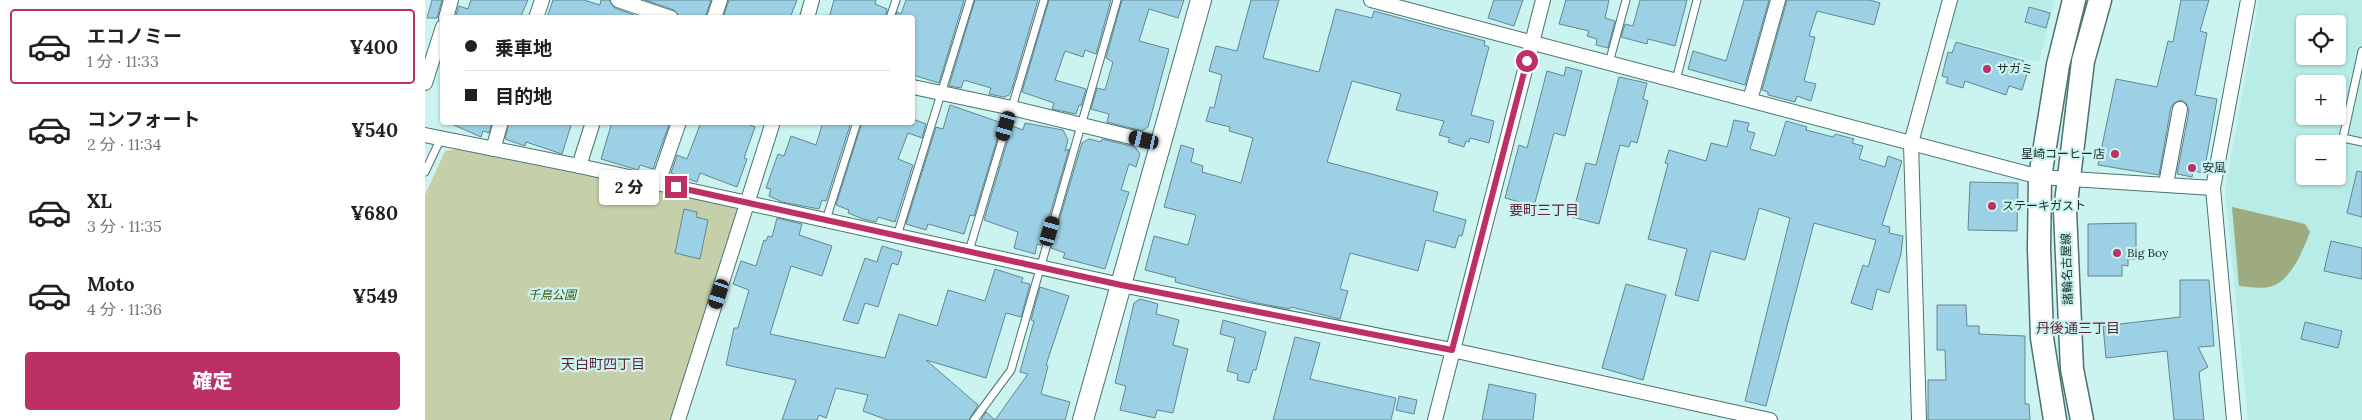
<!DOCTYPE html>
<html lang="ja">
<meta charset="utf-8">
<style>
body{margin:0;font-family:Lora,"Noto Sans JP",serif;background:#f6f6f6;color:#202124;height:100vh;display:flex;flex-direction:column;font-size:19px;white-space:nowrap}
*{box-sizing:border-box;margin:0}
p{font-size:16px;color:#757577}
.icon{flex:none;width:28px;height:28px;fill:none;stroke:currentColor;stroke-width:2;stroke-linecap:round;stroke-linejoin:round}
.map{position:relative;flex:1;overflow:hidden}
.sheet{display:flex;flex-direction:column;background:#fff;width:425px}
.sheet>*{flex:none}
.hud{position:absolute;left:15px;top:15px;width:475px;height:110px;border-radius:5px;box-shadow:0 1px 4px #0004;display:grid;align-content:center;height:110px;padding:0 25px;background:#fff}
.fabs{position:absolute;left:1871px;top:15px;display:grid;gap:10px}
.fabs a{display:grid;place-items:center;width:50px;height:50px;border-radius:5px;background:#fff;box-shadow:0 1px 4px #0004;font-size:25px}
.end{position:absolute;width:22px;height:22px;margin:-11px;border:6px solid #bc3066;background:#fff;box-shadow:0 0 0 2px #fff}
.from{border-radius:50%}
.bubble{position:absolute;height:35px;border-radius:5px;background:#fff;box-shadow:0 1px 4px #0004;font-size:16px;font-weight:800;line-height:35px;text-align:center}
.car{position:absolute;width:15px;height:30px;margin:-15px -8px;border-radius:6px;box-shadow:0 0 4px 1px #0007;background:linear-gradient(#222 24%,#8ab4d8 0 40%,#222 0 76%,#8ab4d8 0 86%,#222 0)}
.hud b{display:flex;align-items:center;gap:18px;height:48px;font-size:19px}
.hud b+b{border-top:1px solid #e0e0e0}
.hud i{width:12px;height:12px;background:#202124}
ul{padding:9px 0 0;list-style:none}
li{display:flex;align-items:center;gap:15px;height:75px;margin:0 10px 8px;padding:0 15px;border:2px solid transparent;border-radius:5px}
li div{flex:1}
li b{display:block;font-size:19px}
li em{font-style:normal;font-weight:800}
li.on{border-color:#bc3066}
li>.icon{width:45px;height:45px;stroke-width:1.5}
.primary-button{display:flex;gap:10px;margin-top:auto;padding:10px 25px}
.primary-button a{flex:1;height:58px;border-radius:5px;background:#bc3066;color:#fff;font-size:20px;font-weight:800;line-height:58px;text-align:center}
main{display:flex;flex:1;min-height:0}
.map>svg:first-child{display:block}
.built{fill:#b8ece7;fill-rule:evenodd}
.green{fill:#c5d0aa}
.forest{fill:#9eaa7f}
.building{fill:#9cd0e5;stroke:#648693}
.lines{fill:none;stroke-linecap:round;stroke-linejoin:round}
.lane-casing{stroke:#4c726f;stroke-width:9}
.street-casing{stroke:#4c726f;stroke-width:16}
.secondary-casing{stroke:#4c726f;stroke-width:22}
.primary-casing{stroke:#4c726f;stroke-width:25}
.lane{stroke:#fff;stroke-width:7}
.street{stroke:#fff;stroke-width:14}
.secondary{stroke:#fff;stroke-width:20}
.primary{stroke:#fff;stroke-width:22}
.route{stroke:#bc3066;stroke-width:6}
.poi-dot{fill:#bc3066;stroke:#cbf4f0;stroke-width:2}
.labels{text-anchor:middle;stroke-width:4.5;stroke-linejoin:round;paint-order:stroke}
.poi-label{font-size:12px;fill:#182826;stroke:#cbf4f0;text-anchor:start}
.street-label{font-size:12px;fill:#182826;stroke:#cbf4f0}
.park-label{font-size:12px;font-style:italic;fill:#425009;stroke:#cbf4f0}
.neighbourhood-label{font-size:14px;fill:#642138;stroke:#cbf4f0}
</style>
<main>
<section class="sheet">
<ul>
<li class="on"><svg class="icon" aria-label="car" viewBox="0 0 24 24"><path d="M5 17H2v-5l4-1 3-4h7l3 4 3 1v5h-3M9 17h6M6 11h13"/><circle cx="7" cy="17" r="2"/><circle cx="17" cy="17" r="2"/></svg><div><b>エコノミー</b><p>1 分 · 11:33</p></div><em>¥400</em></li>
<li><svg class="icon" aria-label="car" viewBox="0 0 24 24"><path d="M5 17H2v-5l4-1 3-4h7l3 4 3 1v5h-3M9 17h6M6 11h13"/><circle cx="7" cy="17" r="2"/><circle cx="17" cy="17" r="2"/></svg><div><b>コンフォート</b><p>2 分 · 11:34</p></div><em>¥540</em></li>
<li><svg class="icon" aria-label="car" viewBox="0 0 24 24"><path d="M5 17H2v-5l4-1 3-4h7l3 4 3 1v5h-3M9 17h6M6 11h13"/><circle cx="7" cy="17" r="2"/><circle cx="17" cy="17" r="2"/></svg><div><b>XL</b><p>3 分 · 11:35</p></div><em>¥680</em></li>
<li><svg class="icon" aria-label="car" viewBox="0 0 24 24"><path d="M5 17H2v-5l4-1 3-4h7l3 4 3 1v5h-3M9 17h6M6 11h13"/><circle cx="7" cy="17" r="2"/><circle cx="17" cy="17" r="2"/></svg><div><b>Moto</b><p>4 分 · 11:36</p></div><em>¥549</em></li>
</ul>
<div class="primary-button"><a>確定</a></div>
</section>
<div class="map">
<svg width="1937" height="420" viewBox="0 0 1937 420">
<rect width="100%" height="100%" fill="#cbf4f0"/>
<g class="built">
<path d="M1533,0H1630L1614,62L1522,38Z"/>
<path d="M1834,0H1937V420H1823L1800,190ZM1880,24H1912V56H1880ZM1880,84H1912V116H1880ZM1880,144H1912V176H1880Z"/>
</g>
<path class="green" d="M32,149L308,206L315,213L246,420H0V195L20,151Z"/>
<path class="forest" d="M1807,207L1880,224L1885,232C1878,250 1868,276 1850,285C1840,290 1825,287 1814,286Z"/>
<g class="building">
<path d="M7,0H17L12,18H2Z"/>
<path d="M46,0H103L95,18H30L34,6L43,9Z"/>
<path d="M128,0H159L175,5L176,0H184L190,8L217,18H122Z"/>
<path d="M220,0H286L280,18H255L249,10Z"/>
<path d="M304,0H372L365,18H298Z"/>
<path d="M409,0H451L450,4L462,9L460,18H404Z"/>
<path d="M481,0H539L514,83L488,75V18H471L472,12L476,14Z"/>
<path d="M550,0H613L587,88L584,95L579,97L564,94L566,88L539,80L536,88L524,86Z"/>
<path d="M624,0H686L671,54L660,50L658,57L640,51L630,80L661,89L656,106L654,105L651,114L627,109L629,103L597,92Z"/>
<path d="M697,0H759L753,18L724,9L714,41L744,49L723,127L717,131L682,122L684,114L666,109L672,88L680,90L688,62L681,58Z"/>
<path d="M826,0H854L838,58L894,72L911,9L947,18L949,11L1060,41L1059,45L1064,47L1046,115L1069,121L1064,143L1045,138L1044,142L1041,141L1039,147L1023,142L1025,138L1014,135L1019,121L971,110L976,94L927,81L902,162L1013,192L1008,211L1041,220L1037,236L1034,235L1030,248L1001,240L993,271L925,253L915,289L923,291L915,319L866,307L865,309L832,303L750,282L751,278L720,270L729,236L763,245L771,215L739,207L756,145L769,149L766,162L778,166L777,172L816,183L828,138L804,131L805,127L781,121L785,107L789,108L797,75L784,71L791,46L812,51Z"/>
<path d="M1069,0H1098L1089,26L1063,18Z"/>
<path d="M1141,0H1184L1180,18L1190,21L1183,48L1171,45L1172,39L1162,36L1164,31L1134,24Z"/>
<path d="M1215,0H1262L1250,46L1223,39L1222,44L1196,37L1200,24L1208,26Z"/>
<path d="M1319,0H1344L1320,85L1263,69L1268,51L1301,61Z"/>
<path d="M1362,0H1445L1455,3L1449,25L1392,11L1384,36L1390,37L1379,81L1391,84L1386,101L1372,96L1370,102L1343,95V92L1337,90Z"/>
<path d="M1756,0H1784L1775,31L1782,33L1770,95L1792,99L1779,173L1768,171L1767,177L1752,174L1764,111L1761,103L1756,100L1749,103L1746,107L1734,175L1673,165L1691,79L1732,87L1743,41L1748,42Z"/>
<path d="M1604,7L1625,13L1621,28L1600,22Z"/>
<path d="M1531,42L1599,61L1598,66L1604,68L1597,90L1584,86L1581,95L1540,81L1538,88L1521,83L1523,78L1517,76L1523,52L1527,53Z"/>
<path d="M1141,67L1157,71L1140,136L1129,133L1109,206L1080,198L1094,145L1102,148L1122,71L1139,76Z"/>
<path d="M1194,77L1222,83L1218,99L1223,101L1212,143L1206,141L1204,147L1195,145L1174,224L1147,217L1161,163L1171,165Z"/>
<path d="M525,105L577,123L549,216L545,215L539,234L503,224L501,230L481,224L511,127L518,129Z"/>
<path d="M488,119L501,124L497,138L483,133L473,159L488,165L470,222L453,217L451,222L438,219L423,213L424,210L411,205L437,122H488Z"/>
<path d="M1309,120L1324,123L1322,131L1330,133L1325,149L1350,156L1361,121L1382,127L1381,130L1408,137L1410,134L1429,139L1427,143L1438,146L1434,159L1460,167L1463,156L1477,161L1457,225L1465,227L1464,233L1478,236L1476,254L1464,293L1452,289L1447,310L1426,303L1438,265L1443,267L1451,240L1389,223L1341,406L1320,401L1365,218L1334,208L1320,260L1286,251L1273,301L1250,295L1262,249L1223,239L1243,164L1240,163L1244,150L1281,161L1286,143L1302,147Z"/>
<path d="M22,122H67L64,133L58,131L56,137Z"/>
<path d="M84,122H147L137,154L101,142L100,146L80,139Z"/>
<path d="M187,122H245L228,169L215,165L213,170L176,159Z"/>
<path d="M276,122H318L330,127L319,158L322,159L312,187L275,173L272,182L246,173L252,155L262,159Z"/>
<path d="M398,122H426L401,201L397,200L394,209L357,202L344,196L346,189L341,188L353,154L359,156L366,136L391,145Z"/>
<path d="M600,123L638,130L643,140L640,151L644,149L616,245L612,244L610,254L589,248L593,232L559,220L587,126L598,130Z"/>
<path d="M664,139L676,142L677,139L710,147L715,154L711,167L704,164L696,190L704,192L680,269L638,258L640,253L626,248L657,143Z"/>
<path d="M1932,171L1937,172V217L1922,213Z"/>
<path d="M1545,182L1593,183L1592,231L1543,230Z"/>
<path d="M259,209L272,212L271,217L283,220L275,259L250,253Z"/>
<path d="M352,218L377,224L374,235L407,246L397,276L366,266L345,334L460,358L474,314L512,326L523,290L560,301L570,269L598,278L596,282L605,284L596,317L581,313L561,378L501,360L553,405L544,420H462L438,411L443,395L411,388L401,418L394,415L392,420H357L371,380L301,365L309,328H313L324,290L308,284L316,261L331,266L339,240L341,241L343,236L347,237Z"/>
<path d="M1711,223V259H1703V266L1697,265V276H1663V224Z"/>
<path d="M1906,241L1937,248V279L1899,271Z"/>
<path d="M457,246L477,252L473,265L467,263L453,307L440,303L433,324L418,320L440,258L452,262Z"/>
<path d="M1755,280H1784L1789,346L1773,347L1783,367L1774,372L1779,420H1749L1742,351L1681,358L1678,326L1755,317Z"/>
<path d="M1201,284L1241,295L1218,380L1177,368Z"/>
<path d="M615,287L644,296L621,365L623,366L616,394L645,402L640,420H556L561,412L570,420L603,374L595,372L609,321L606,320Z"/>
<path d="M715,299L733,304L731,314L754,320L748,345L763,349L748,413L732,410L730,418L695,410L701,386L690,383L709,303Z"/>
<path d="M1512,305H1541L1542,326H1554V334L1600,336V404H1604L1605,420H1503V380H1521L1520,350H1512Z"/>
<path d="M798,320L841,332L831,370H828L824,383L812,380L813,374L802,371L810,338L795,334Z"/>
<path d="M1880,322L1917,331L1913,348L1876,339Z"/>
<path d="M870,337L895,343L885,379L971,398L966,420H848Z"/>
<path d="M1064,384L1111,394L1108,420H1057Z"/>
<path d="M974,396L992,400L989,414L971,410Z"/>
</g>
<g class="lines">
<g class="lane-casing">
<g id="lane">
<path d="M465,18L471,0"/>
<path d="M1937,51L1918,138L1937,142"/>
<path d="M1184,63L1201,0"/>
<path d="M1251,80L1272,0"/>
<path d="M0,172L16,138"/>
<path d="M401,220L432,122"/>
<path d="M472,236L545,0"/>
<path d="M544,251L619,0"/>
<path d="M549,420L586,370L692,0"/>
</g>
</g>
<g class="street-casing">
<g id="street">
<path d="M193,0L246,18"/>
<path d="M946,0L1615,177L1788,188"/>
<path d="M21,18L26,0"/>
<path d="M111,18L117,0"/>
<path d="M289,18L295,0"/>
<path d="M382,18L387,0"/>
<path d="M0,83L18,27"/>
<path d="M488,87L587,108L735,144"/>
<path d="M1325,100L1353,0"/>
<path d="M0,135L154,166L696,285L1027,350L1345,420"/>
<path d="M68,149L76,122"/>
<path d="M154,166L168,122"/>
<path d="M233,183L254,122"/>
<path d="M1741,184L1755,109"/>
<path d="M253,420L348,122"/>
<path d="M1010,420L1118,0"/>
<path d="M1494,420L1486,143L1525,0"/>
<path d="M1809,420L1788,188L1823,0"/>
</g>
</g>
<g class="secondary-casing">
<path id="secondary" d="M658,420L776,0"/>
</g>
<g class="primary-casing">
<g id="primary">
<path d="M1630,420L1617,338L1614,248L1615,177L1633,65L1649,0"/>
<path d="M1657,420L1647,369L1640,211L1658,61L1675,0"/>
</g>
</g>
<use href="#lane" class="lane"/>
<use href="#street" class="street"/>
<use href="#secondary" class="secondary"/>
<use href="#primary" class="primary"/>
</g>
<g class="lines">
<path class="route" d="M251,187L696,285L1027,350L1102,61"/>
</g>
<g class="poi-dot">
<circle cx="1562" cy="69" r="5"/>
<circle cx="1690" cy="154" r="5"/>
<circle cx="1767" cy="168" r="5"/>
<circle cx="1567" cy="206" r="5"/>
<circle cx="1692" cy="253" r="5"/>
</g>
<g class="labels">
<g class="poi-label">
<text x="1572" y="73">サガミ</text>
<text x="1680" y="158" text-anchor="end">星崎コーヒー店</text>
<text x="1777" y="172">安風</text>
<text x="1577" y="210">ステーキガスト</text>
<text x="1702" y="257">Big Boy</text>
</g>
<g class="street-label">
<text transform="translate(1642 269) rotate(-92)" y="4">諸輪名古屋線</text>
</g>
<g class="park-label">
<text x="127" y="299">千鳥公園</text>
</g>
<g class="neighbourhood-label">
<text x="1119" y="215">要町三丁目</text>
<text x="1653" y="333">丹後通三丁目</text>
<text x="178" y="369">天白町四丁目</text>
</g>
</g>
</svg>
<div class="fabs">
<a><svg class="icon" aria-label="locate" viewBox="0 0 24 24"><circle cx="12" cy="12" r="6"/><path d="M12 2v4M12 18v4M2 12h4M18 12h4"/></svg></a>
<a>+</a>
<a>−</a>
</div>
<i class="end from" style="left:1102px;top:61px"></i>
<i class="end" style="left:251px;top:187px"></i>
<div class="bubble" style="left:174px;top:170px;width:60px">2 分</div>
<i class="car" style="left:581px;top:126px;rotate:197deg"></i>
<i class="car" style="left:719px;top:140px;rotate:283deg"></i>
<i class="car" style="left:625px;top:231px;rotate:16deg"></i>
<i class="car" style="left:294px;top:294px;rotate:198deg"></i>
<div class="hud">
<b><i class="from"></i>乗車地</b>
<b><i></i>目的地</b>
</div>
</div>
</main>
